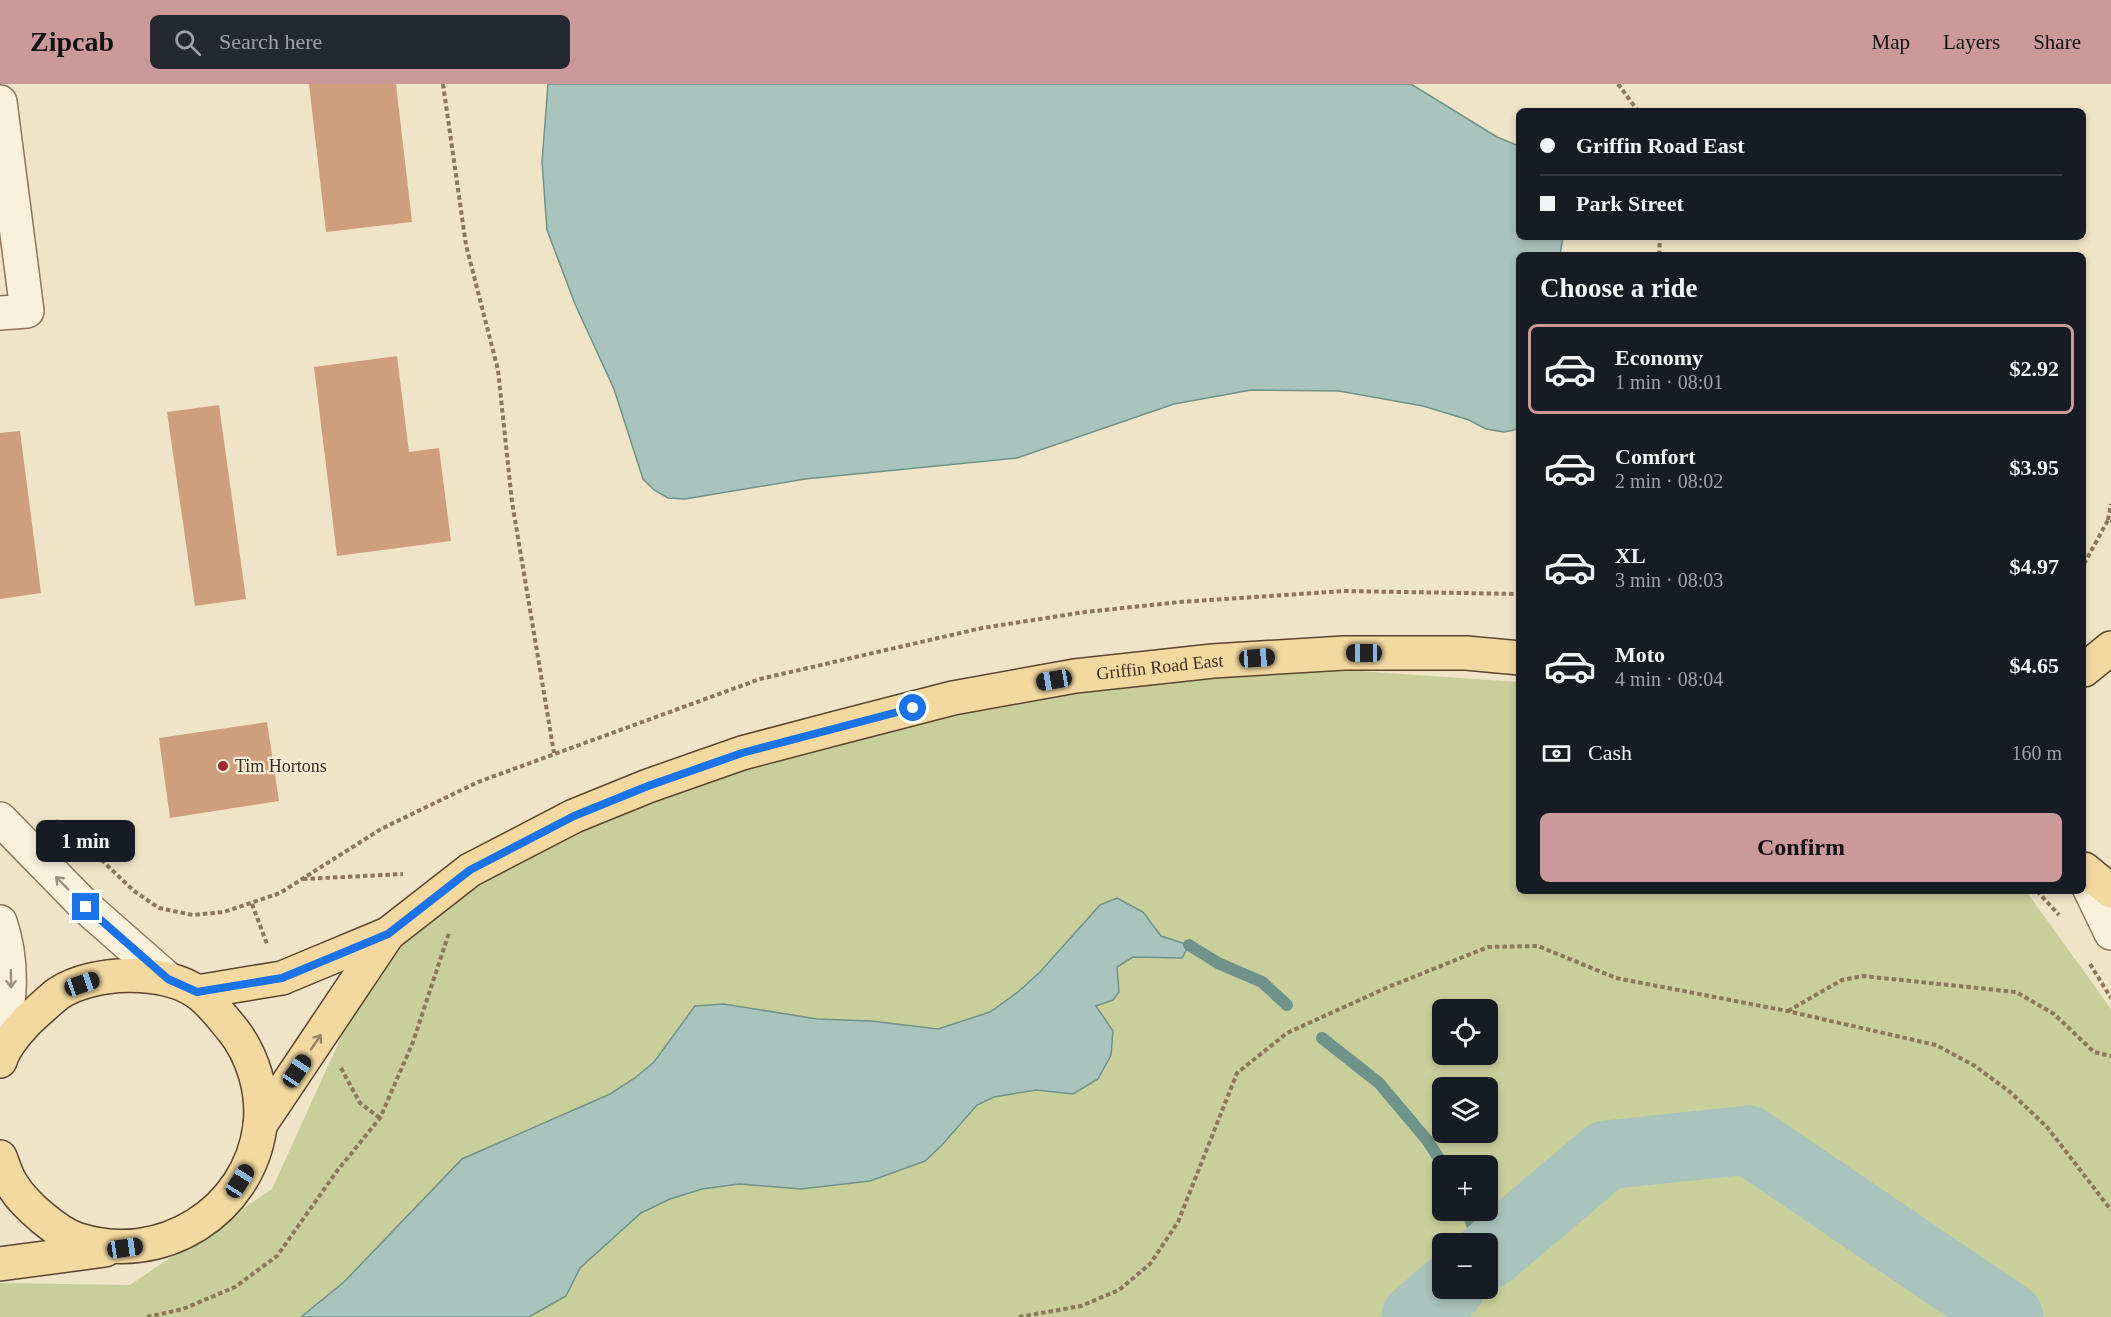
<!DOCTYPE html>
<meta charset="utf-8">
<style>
body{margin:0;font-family:Georgia,serif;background:#242831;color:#f1f3f6;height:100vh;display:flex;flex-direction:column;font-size:22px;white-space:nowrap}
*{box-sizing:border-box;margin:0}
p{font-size:20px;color:#9ea1a6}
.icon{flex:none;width:33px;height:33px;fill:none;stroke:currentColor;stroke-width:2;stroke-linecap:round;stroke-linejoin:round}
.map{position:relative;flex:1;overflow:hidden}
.side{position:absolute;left:1516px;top:168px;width:570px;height:642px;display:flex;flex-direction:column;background:#171b24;border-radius:9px;box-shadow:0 3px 9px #0003}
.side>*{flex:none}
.top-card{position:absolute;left:1516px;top:24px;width:570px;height:132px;border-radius:9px;box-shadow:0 3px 9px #0003;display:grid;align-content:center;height:132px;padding:0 24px;background:#171b24}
.controls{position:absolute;left:1432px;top:915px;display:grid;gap:12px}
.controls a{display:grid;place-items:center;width:66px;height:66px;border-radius:9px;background:#171b24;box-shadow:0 3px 9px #0003;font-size:30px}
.end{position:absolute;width:27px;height:27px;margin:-14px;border:8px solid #1a73e8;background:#fff;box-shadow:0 0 0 3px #fff}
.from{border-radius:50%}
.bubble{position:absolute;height:42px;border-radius:9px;background:#171b24;box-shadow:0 3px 9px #0003;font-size:20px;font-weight:600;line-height:42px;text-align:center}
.car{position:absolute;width:18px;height:36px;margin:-18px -9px;border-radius:8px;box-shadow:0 0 4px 2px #0007;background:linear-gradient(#222 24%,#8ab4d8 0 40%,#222 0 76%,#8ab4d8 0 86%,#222 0)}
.top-card b{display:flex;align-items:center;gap:21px;height:57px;font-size:22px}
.top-card b+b{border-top:2px solid #363941}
.top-card i{width:15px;height:15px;background:#f1f3f6}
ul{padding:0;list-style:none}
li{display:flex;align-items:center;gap:18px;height:90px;margin:0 12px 9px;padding:0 12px;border:3px solid transparent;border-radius:9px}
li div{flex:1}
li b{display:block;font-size:22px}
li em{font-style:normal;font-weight:600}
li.current{border-color:#cc999b}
li>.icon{width:54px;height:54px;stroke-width:1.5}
h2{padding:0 24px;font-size:27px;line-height:72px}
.pay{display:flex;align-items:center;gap:15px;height:66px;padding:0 24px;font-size:22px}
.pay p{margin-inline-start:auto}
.primary-button{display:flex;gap:12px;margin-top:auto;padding:12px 24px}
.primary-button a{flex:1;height:69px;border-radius:9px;background:#cc999b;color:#111;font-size:24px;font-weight:600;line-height:69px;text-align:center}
header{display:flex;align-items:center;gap:36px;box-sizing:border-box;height:84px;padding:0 30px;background:#cc999b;color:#111}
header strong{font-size:28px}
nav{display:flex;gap:33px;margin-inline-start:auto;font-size:21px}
.search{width:420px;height:54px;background:#242831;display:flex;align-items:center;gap:15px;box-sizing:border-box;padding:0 21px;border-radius:9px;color:#9ea1a6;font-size:22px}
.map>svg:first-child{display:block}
.green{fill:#c9cf9b;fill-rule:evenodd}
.water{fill:#a9c4bc;stroke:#6f938a;stroke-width:1.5}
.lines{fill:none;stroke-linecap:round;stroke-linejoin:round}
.stream{stroke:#6f938a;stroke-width:12}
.river{stroke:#a9c4bc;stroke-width:69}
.building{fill:#cf9f7d}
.minor-casing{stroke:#8d765c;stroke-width:36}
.major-casing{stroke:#5b4430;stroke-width:36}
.path{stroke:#8d765c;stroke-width:4;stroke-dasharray:4.5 3;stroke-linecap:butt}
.minor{stroke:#faf1dc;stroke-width:33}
.major{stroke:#f3d9a0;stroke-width:33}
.oneway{stroke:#9c907e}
.oneway2{stroke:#988460}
.route{stroke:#1a73e8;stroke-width:8}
.poi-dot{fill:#9e2a2b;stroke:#f7eed8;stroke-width:2}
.labels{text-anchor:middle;stroke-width:4.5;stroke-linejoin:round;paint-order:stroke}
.street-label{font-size:18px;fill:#3d2e20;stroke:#f7eed8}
.poi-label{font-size:18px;fill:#3d2e20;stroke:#f7eed8;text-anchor:start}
</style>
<header>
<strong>Zipcab</strong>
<div class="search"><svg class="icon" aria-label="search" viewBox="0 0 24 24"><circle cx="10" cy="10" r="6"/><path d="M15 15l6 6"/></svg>Search here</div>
<nav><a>Map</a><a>Layers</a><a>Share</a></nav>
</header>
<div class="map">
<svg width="2111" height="1233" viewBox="0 0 2111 1233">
<rect width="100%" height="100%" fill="#f0e4c8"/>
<path class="green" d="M1213,577L1519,598L1520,807H2026L2111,925V1233H0V1199L130,1201L272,1105L388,850L470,786L742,669ZM1443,926H1488V970H1443ZM1443,1004H1488V1048H1443ZM1443,1082H1488V1126H1443ZM1443,1160H1488V1204H1443Z"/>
<g class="water">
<path d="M548,0H1411L1497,53L1519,62L1520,153H1563L1560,171H1520L1519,345L1504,348L1486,345L1469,336L1423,322L1339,307L1251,306L1174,320L1017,374L805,395L685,415L668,414L654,406L643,395L614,305L575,220L547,146L542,78Z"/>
<path d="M1117,814L1143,828L1161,852L1189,861L1182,874L1133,873L1117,883L1119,908L1113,916L1096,922L1113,947L1111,971L1098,995L1073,1010L1036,1006L994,1013L977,1021L942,1061L925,1077L870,1097L801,1105L739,1100L702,1105L670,1115L641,1129L580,1184L566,1212L529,1233H301L344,1198L462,1075L610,1010L635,994L654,978L695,922L724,920L817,935L871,937L938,945L990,928L1018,908L1040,888L1100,821Z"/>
</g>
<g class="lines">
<g class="stream">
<path d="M1189,861L1218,879L1262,898L1287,921"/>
<path d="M1322,954L1379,999L1427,1056L1444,1082"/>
<path d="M1467,1126L1479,1160"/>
</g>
<g class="river">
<path d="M1488,1171L1606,1071L1748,1056L2009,1233"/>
<path d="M1416,1233L1450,1204"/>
</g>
</g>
<g class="building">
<path d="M309,0H396L412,138L326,148Z"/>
<path d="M397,272L409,368L439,364L451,457L337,472L314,283Z"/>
<path d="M219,321L246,515L195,522L167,328Z"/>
<path d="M20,347L41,509L0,515V349Z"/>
<path d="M267,638L279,717L170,734L159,654Z"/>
</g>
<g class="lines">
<g class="minor-casing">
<g id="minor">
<path d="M0,18L27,227L0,229"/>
<path d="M0,735L86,823L168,895"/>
<path d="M2084,793L2111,849"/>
<path d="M0,838C16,884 8,925 1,973"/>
</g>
</g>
<g class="major-casing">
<g id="major">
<path d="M2084,586L2111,564"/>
<path d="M2084,785L2111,807"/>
<path id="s1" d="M197,908L282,894L318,879L388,850L470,786L574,732L648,702L742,669L833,645L953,614L1075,592L1213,577L1344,569H1466L1520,574"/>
<path d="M0,977C5,960 25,938 38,927C45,921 52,914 59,909C92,887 165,884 198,909C211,918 221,932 232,945C253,971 264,1008 260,1042C249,1128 161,1182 79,1156C58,1150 25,1121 13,1102C7,1094 4,1083 0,1073"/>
<path d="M260,1041L388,850"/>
<path d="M0,1180L105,1166"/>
</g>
</g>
<g class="path">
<path d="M443,0L466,161L498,286L512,418L554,669"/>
<path d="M1618,0L1638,27"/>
<path d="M1659,171L1660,153"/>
<path d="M2108,436L2111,420"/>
<path d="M2084,480L2108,436L2111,437"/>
<path d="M56,737L67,743L134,807L159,824L193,831L224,828L280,809L381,745L478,698L760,595L982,544L1085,528L1180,518L1344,507L1520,510"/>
<path d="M303,795L403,790"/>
<path d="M2037,807L2059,831"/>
<path d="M252,820L267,860"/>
<path d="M2090,880L2111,914"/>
<path d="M1788,927L1842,896L1863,892L2016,908L2054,930L2094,968L2111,972"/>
<path d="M341,984L360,1019L380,1034"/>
<path d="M147,1233L183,1225L235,1203L277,1172L337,1087L380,1034L413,958L449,849"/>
<path d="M1019,1233L1081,1222L1119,1206L1150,1180L1178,1138L1237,989L1287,949L1386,904L1488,863L1538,862L1616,894L1787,927L1936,961L1975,982L2010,1008L2047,1043L2111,1126"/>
</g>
<use href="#minor" class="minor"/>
<use href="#major" class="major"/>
</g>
<defs><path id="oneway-shaft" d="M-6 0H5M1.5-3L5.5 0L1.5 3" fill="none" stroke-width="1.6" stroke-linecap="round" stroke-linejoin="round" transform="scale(1.5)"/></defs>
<g class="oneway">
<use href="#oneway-shaft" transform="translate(62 799) rotate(-135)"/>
<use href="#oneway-shaft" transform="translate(11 895) rotate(89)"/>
</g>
<use class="oneway2" href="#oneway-shaft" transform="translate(316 958) rotate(-56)"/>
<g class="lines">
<path class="route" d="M86,823L168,895L197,908L282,894L388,850L470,786L574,732L648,702L742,669L913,624"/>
</g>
<circle class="poi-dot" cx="223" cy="682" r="6"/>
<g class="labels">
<g class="street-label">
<text dy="6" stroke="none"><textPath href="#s1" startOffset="1029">Griffin Road East</textPath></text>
</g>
<g class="poi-label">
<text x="235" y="688">Tim Hortons</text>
</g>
</g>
</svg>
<div class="controls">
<a><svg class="icon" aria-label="locate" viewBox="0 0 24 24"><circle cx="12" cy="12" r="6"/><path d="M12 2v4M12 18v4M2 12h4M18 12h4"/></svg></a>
<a><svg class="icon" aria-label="layers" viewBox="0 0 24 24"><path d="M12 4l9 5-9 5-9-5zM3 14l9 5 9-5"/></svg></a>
<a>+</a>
<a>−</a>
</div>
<i class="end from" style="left:913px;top:624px"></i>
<i class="end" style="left:86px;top:823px"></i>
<div class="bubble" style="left:36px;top:736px;width:99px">1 min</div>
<i class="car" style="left:1364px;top:569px;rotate:270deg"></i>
<i class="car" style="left:1257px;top:574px;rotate:86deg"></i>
<i class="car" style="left:1054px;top:596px;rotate:260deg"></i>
<i class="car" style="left:82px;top:900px;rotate:71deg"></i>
<i class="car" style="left:297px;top:987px;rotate:34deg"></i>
<i class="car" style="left:240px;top:1097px;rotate:32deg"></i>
<i class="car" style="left:125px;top:1164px;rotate:82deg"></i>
<div class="top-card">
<b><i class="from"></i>Griffin Road East</b>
<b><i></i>Park Street</b>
</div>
<section class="side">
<h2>Choose a ride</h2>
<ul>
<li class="current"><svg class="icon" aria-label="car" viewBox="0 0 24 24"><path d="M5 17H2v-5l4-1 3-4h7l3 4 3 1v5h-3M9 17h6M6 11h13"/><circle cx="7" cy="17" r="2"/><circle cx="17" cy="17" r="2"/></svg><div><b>Economy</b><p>1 min · 08:01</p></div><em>$2.92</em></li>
<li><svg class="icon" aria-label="car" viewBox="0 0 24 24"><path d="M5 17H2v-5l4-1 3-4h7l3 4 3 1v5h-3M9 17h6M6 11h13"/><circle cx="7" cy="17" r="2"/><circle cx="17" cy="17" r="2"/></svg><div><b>Comfort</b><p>2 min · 08:02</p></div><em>$3.95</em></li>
<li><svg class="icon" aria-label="car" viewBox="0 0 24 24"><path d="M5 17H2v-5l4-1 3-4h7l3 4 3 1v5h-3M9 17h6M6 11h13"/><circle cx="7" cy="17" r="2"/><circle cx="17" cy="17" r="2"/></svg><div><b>XL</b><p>3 min · 08:03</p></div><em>$4.97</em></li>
<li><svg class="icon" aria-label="car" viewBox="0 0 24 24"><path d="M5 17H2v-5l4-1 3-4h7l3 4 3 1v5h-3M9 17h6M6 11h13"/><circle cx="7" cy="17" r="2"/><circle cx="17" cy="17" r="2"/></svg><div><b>Moto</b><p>4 min · 08:04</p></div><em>$4.65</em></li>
</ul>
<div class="pay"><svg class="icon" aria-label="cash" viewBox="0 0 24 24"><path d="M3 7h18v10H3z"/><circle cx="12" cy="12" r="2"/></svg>Cash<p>160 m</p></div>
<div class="primary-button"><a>Confirm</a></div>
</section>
</div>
